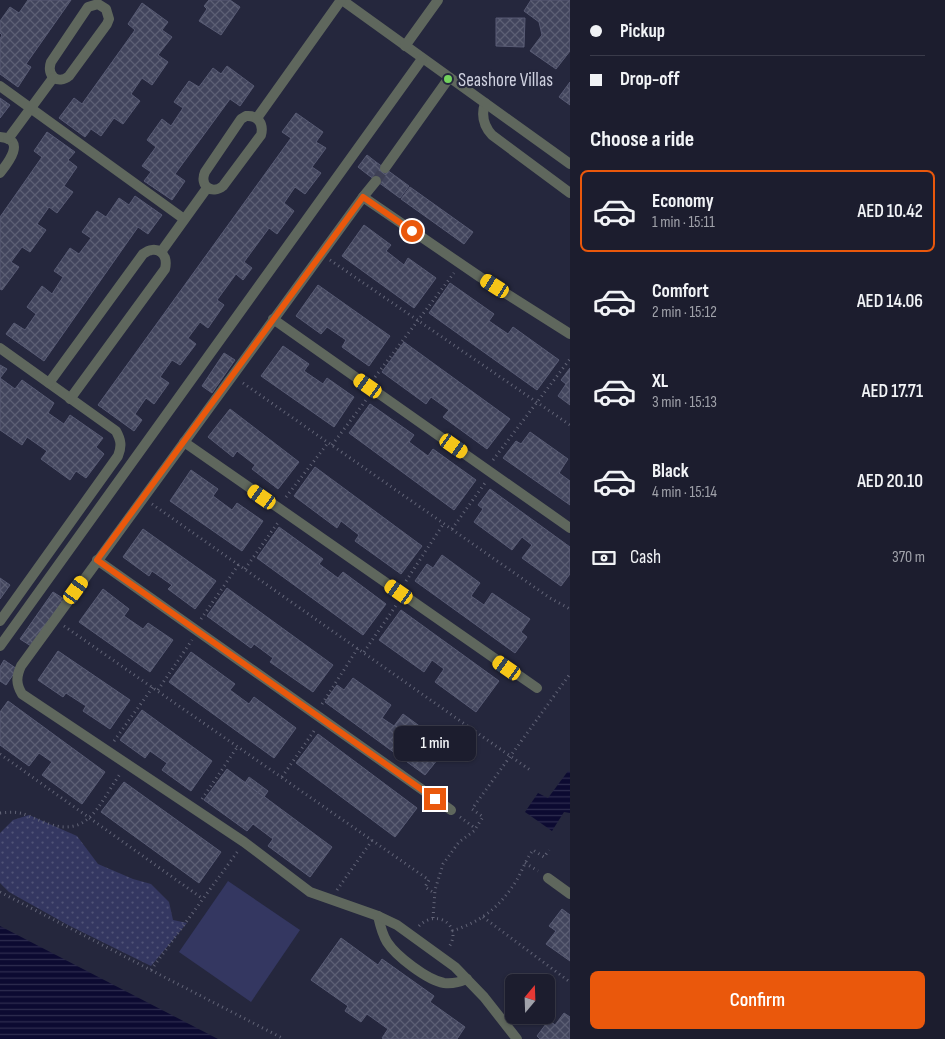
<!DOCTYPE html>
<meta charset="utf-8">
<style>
body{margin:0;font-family:"Sofia Sans Condensed",sans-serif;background:#292a3a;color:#f1f3f6;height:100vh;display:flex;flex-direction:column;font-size:19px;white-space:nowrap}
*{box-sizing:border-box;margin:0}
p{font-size:16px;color:#a0a2aa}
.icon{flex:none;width:28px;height:28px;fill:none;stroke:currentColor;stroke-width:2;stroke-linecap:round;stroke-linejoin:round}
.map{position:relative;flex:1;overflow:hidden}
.details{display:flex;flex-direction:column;background:#1c1d2e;width:375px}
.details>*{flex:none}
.hud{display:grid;align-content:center;height:110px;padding:0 20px;background:#1c1d2e}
.needle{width:32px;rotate:19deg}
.tools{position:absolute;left:505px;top:974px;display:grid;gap:10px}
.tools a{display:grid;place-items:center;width:50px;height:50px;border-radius:8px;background:#1c1d2e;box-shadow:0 1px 4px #0004,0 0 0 1px #3a3b4a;font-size:25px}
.end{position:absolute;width:22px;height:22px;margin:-11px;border:6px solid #ea580c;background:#fff;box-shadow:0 0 0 2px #fff}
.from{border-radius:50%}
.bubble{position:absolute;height:35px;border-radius:8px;background:#1c1d2e;box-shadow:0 1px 4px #0004,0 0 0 1px #3a3b4a;font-size:16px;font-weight:600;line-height:35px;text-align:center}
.car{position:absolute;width:15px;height:30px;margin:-15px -8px;border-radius:6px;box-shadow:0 0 4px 1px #0007;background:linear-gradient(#f5c518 24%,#345 0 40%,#f5c518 0 76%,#345 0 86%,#f5c518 0)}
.hud b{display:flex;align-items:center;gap:18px;height:48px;font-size:19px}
.hud b+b{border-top:1px solid #3a3b4a}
.hud i{width:12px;height:12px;background:#f1f3f6}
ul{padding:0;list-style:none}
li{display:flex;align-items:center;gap:15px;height:82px;margin:0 10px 8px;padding:0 10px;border:2px solid transparent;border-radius:8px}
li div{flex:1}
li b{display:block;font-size:19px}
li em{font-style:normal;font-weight:600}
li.active{border-color:#ea580c}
li>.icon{width:45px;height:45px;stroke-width:1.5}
h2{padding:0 20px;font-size:22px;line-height:60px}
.pay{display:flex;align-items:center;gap:12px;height:55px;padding:0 20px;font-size:19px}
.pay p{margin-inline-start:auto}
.cta{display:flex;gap:10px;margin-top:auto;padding:10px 20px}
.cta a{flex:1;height:58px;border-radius:8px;background:#ea580c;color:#fff;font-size:20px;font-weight:600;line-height:58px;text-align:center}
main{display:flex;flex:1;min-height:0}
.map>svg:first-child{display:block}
.grass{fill:#343761}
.park{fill:url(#park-dots)}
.water{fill:url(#water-rules)}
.building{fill:url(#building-cross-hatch);stroke:#585b74}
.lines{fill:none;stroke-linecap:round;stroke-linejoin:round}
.minor-tunnel{stroke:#3e4055;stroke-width:10;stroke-dasharray:10 5;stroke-linecap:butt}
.path{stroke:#626477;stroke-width:3;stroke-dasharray:1 4;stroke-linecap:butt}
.service{stroke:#5f675d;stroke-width:10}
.minor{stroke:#5f675d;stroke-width:10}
.route{stroke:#ea580c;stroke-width:6}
.poi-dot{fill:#73d25c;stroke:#25273d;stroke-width:2}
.labels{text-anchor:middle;stroke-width:4.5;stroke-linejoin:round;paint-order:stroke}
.poi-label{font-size:19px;fill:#cfd1e0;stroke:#25273d;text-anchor:start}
</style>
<main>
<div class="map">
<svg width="570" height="1039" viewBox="0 0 570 1039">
<defs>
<pattern id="park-dots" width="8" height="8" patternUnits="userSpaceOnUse" patternTransform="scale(1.25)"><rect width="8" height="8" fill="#343761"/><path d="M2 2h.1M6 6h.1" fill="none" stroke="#505377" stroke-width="1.8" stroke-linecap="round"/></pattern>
<pattern id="water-rules" width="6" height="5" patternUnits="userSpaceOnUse" patternTransform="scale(1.25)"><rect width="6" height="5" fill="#0c0a31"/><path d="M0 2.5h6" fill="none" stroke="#2e2d4f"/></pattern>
<pattern id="building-cross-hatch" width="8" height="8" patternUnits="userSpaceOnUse" patternTransform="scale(1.25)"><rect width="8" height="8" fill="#42455d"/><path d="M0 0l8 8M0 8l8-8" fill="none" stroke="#5c5f74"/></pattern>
</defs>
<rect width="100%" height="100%" fill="#25273d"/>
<path class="grass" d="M228,881L300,930L251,1002L179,952Z"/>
<path class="park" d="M29,815L77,836L98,864L133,879L151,884L169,902L173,920L187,923L151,966L68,925L9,892L0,883V833L13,820Z"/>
<g class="water">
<path d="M568,771L570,772V813L564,812L552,831L525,812L538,793L548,798Z"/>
<path d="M0,926L218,1039H0Z"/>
</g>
<g class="building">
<path d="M28,0H71L26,64L31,67L18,87L0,74V39L2,35L0,33V21L10,7L19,13Z"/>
<path d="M209,0H230L240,7L221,35L199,21L207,9L204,6Z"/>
<path d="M531,0H570V51L556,69L530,51L542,35L539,22L524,11Z"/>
<path d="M142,3L168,22L162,30L172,37L158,55L168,62L152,85L142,78L131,94L140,101L123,124L114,118L101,136L91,129L85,137L59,118L74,98L82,104L135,30L128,24Z"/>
<path d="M496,18H525L524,47L496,46Z"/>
<path d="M227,66L254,86L240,106L230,99L175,174L185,181L172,200L144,181L151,172L142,166L156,147L147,140L162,119L171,126L183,108L174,102L189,81L199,87L213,68L221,74Z"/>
<path d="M570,82V105L559,97Z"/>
<path d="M0,98L10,105L0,118Z"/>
<path d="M296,113L323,132L316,142L326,148L312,167L321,173L305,194L295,187L284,203L294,211L277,234L269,228L244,262L252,268L243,280L236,274L217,300L224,305L208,328L200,322L188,338L196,344L180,365L172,360L160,377L169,383L154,404L146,398L135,414L142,420L134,431L98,405L291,138L282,132Z"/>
<path d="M47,132L75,152L68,160L77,167L64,186L73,192L57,213L49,207L37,224L46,230L30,252L22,247L11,262L19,267L2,290L0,289V217L42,157L34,151Z"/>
<path d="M367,155L376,162L367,174L358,167Z"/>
<path d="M376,162L409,186L400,198L367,174Z"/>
<path d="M410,187L473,232L464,244L401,199Z"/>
<path d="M135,196L162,215L148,234L138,227L44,361L6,334L14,323L25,330L36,314L27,307L42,286L52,294L63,277L54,271L70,248L79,254L91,238L82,232L97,211L106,217L119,198L129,205Z"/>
<path d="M364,225L391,245L386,251L404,265L408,258L436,278L414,308L342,256Z"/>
<path d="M450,283L494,314L489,321L508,334L513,327L559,360L537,390L429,313Z"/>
<path d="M318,285L390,336L369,366L342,347L346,340L327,327L321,334L296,316Z"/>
<path d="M404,342L510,419L487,449L443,417L449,410L431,397L426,404L382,372Z"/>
<path d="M283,346L309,364L304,371L323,384L327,378L354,397L334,427L261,376Z"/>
<path d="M224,353L235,360L212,393L202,386Z"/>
<path d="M0,365L7,369L0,378L15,389L22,380L54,403L48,413L64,424L70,415L103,438L96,447L104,454L86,478L76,471L70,480L41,459L47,451L27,437L22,445L0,430Z"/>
<path d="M570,368V405L558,396L566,384L561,380Z"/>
<path d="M370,404L414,435L409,442L428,456L433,449L476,480L454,510L349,433Z"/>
<path d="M230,409L299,462L278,489L252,469L255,465L237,451L233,457L208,437Z"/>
<path d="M530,432L568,459L559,473L570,481V505L503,458L516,441L521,444Z"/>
<path d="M315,467L422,546L401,574L355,541L359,535L341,521L337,528L294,496Z"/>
<path d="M191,470L218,489L213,496L232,510L237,503L263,521L242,551L170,501Z"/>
<path d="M490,489L570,547V574L561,586L522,558L532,545L522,537L512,550L474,522L483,509L478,505Z"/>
<path d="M279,527L323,559L319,564L338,578L343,572L386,604L363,635L257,558Z"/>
<path d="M143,529L216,581L195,609L168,589L172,585L152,571L149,576L123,557Z"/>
<path d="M442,555L480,583L471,596L484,605L492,593L530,619L521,632L527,637L515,653L415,581L427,564L433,568Z"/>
<path d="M0,578L10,585L0,599Z"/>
<path d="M227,588L333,665L313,692L270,662L273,658L254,644L251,648L207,616Z"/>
<path d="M103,589L129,609L124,616L143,629L148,623L173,640L150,672L79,622Z"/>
<path d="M53,592L64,599L31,646L20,639Z"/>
<path d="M401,610L499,681L476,712L435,682L444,669L432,660L424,672L379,640Z"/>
<path d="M58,651L130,700L110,729L83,711L86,706L66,693L63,697L38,680Z"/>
<path d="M191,652L235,684L230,690L249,704L254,697L296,728L274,758L169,682Z"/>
<path d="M4,660L17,669L6,685L0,681V667Z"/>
<path d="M353,678L391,705L382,718L394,726L403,714L440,741L431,754L438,759L425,775L325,702L337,685L344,690Z"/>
<path d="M8,701L105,772L82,804L42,775L52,762L39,753L29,766L0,745V712Z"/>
<path d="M142,710L212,761L191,791L162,770L167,763L150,751L145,758L120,740Z"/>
<path d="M318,734L417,808L395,837L296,763Z"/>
<path d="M227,769L332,847L310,877L268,846L273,839L253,824L247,831L204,800Z"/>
<path d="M249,777L268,791L264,797L245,783Z"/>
<path d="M124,782L221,852L199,883L101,812Z"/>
<path d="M562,909L570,915V961L546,944L556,931L549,926Z"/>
<path d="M341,938L378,965L382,959L434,996L430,1002L465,1027L457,1039H384L382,1038L388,1029L367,1014L361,1022L345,1011L348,1006L311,980Z"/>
<path d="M564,1013L570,1017V1039H540L537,1036L549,1020L555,1025Z"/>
</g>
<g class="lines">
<path class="minor-tunnel" d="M376,181L385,168"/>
<g class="path">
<path d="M330,260L570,425"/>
<path d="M375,377L454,273"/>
<path d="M243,383L550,598L570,609"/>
<path d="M332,445L366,400"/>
<path d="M493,460L570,359"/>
<path d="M286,497L328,443"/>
<path d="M152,504L530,770"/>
<path d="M452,529L485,483"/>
<path d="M245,569L279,521"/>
<path d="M406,581L444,523"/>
<path d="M201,619L239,564"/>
<path d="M64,626L429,880L425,887L434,893"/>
<path d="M364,652L397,604"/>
<path d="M158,690L192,640"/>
<path d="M322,704L358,648"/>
<path d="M114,741L153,687"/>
<path d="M0,754L203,899"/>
<path d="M282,777L316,728"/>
<path d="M202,799L238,746"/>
<path d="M0,813C22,811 21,813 41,821C88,841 97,807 120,774"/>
<path d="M460,817L475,828"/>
<path d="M525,863L538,871"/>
<path d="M337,890L373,839"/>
<path d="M0,892L284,1039"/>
<path d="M483,917L570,982"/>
<path d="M433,918L435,890L443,864L459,842L474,831L483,817L472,809L570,674"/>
<path d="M419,926C438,907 464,928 448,948"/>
<path d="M452,931C483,921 501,906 518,878C523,868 527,858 533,850L544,857L549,850"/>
<path d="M151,970L238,851"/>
</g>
<g class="service">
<path d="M485,103C481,115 483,125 492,135L570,193"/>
<path d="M378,916C380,925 382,934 387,942C396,956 427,980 444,983C452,984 460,982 467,979"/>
</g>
<g class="minor">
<path d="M342,0L570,164"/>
<path d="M98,4L106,9L109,19L107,24L69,76C58,85 46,76 51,62L88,7Z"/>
<path d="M405,46L438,0"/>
<path d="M0,86L184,219"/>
<path d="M246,116C258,115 264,124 261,135L223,186C212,195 199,186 205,172L241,119Z"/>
<path d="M257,118L341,0"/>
<path d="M0,137C27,139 8,163 0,173"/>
<path d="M8,139L53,78"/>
<path d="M385,168L449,78"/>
<path d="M363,197L376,181"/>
<path d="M161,252L207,188"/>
<path d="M273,319L570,528"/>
<path d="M0,348L116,431C121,440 122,446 118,456L0,621"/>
<path d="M49,383L143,254C156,244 169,253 165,269L70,399"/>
<path d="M184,442L537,688"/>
<path d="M97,560L451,810"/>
<path d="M0,646L422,59"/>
<path d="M548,878L570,894"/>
<path d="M517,1039L484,997L455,967L397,925L378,916L310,892L244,842L22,694C16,684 16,677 21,666L363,197L480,277L570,334"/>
</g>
</g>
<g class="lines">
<path class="route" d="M412,231L363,197L97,560L435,799"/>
</g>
<circle class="poi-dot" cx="448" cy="79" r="5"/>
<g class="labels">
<g class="poi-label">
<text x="458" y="86">Seashore Villas</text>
</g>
</g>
</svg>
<div class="tools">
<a><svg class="needle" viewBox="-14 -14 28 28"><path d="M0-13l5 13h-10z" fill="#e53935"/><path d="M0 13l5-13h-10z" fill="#a0a2aa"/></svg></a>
</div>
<i class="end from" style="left:412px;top:231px"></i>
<i class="end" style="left:435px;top:799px"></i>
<div class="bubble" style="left:394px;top:726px;width:82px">1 min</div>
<i class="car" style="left:495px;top:286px;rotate:302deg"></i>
<i class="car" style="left:368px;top:386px;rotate:305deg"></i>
<i class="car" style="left:454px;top:446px;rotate:125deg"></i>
<i class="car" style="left:262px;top:497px;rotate:305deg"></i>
<i class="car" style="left:76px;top:590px;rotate:36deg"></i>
<i class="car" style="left:399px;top:592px;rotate:305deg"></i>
<i class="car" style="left:507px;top:668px;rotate:305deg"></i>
</div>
<section class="details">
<div class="hud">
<b><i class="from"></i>Pickup</b>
<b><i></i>Drop-off</b>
</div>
<h2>Choose a ride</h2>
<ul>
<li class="active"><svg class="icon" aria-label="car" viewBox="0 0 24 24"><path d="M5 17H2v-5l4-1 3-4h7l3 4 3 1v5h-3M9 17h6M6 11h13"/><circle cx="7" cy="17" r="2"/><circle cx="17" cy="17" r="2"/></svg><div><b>Economy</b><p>1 min · 15:11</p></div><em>AED 10.42</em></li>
<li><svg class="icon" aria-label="car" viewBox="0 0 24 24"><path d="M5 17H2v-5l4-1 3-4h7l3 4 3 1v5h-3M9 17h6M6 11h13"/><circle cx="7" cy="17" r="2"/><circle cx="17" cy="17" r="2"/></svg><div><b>Comfort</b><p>2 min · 15:12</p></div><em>AED 14.06</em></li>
<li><svg class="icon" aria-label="car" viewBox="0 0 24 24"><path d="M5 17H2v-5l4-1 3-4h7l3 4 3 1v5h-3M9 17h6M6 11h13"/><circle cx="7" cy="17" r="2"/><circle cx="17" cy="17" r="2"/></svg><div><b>XL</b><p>3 min · 15:13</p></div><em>AED 17.71</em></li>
<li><svg class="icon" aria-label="car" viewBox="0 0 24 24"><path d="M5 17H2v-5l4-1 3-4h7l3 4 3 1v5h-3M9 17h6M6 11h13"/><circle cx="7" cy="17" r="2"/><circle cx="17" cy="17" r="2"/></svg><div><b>Black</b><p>4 min · 15:14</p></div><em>AED 20.10</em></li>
</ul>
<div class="pay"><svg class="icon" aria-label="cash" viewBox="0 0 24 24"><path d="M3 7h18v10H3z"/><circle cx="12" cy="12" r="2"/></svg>Cash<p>370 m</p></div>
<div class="cta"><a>Confirm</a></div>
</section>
</main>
